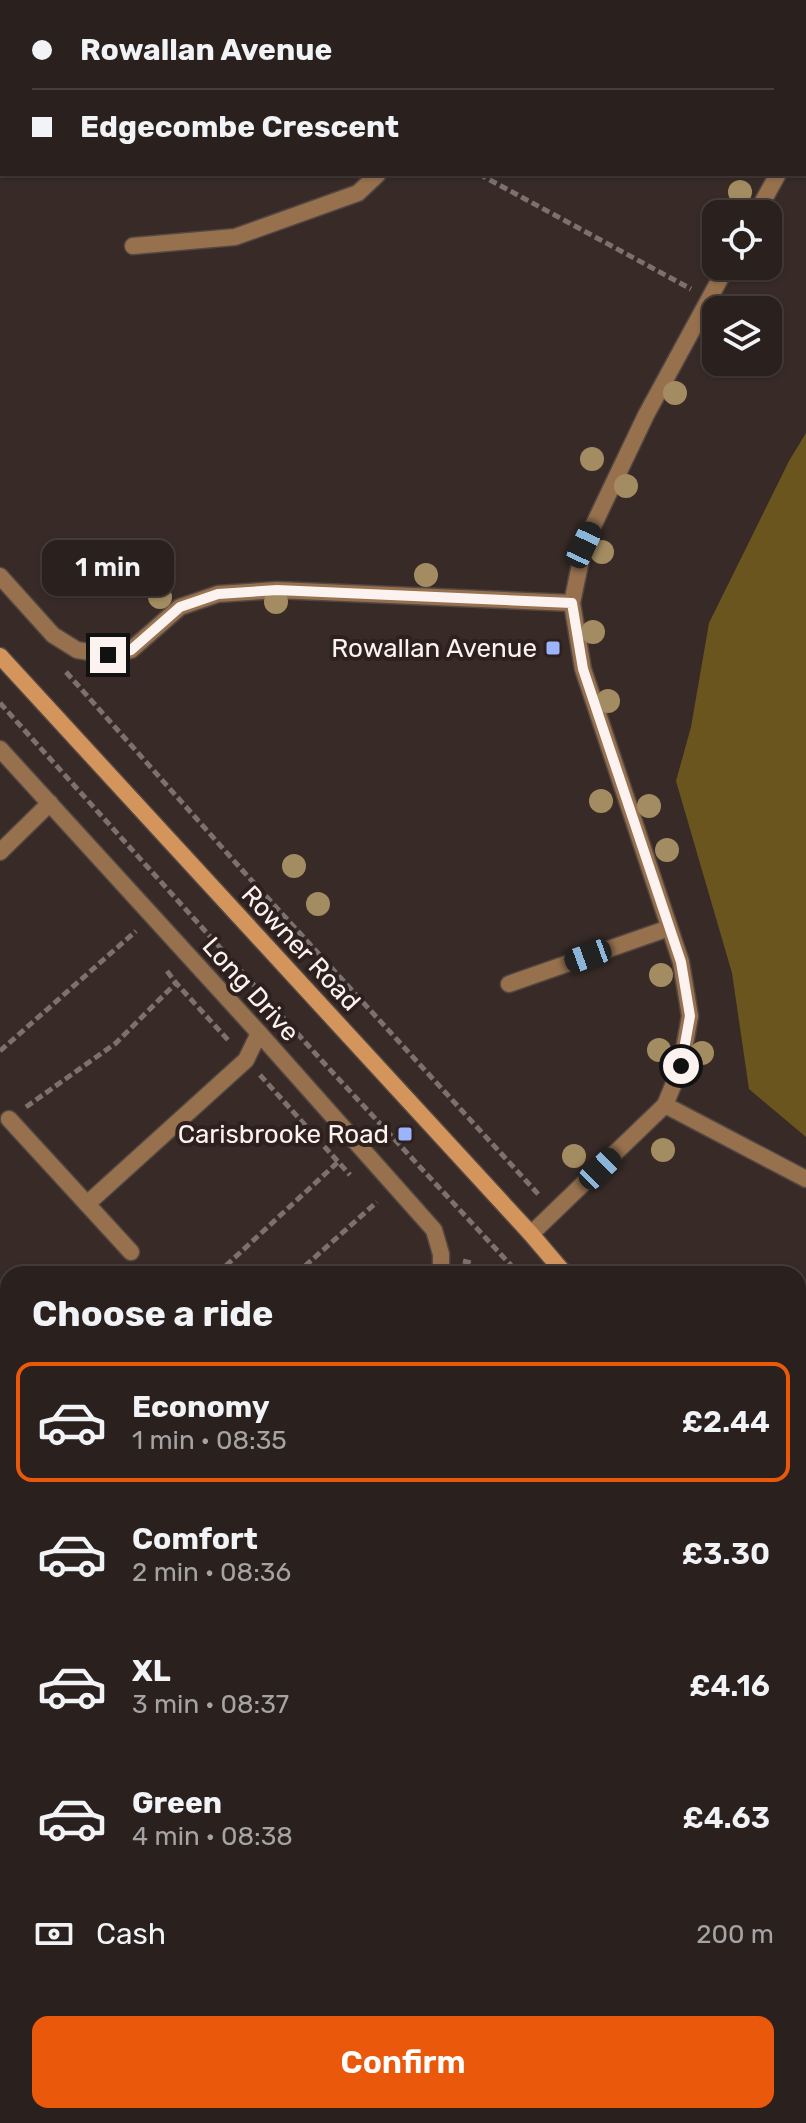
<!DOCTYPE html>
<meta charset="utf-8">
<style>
body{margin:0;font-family:Rubik,sans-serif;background:#362d2a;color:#f1f3f6;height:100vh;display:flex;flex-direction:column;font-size:30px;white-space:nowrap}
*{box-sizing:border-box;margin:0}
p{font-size:26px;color:#a5a3a4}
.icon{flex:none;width:44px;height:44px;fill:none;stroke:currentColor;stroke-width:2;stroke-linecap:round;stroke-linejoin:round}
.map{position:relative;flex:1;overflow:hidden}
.side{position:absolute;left:0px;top:1266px;width:806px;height:858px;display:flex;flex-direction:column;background:#2a201d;border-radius:24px 24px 0 0;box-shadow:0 2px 6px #0004,0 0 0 2px #463e3b}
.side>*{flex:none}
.top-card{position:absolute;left:0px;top:0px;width:806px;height:176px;box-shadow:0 2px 6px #0004,0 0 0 2px #463e3b;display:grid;align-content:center;height:176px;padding:0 32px;background:#2a201d}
.fabs{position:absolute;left:702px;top:200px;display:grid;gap:16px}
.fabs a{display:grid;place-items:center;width:80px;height:80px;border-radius:16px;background:#2a201d;box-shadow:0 2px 6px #0004,0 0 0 2px #463e3b;font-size:40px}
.end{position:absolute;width:36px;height:36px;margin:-18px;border:10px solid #fcf2ef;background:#111;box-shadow:0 0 0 4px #111}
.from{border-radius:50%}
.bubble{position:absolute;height:56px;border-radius:16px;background:#2a201d;box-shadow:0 2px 6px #0004,0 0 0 2px #463e3b;font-size:26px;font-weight:600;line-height:56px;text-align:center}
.car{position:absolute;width:24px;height:48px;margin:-24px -12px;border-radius:10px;box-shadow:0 0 6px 2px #0007;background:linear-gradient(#222 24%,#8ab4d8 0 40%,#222 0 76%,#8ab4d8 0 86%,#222 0)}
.top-card b{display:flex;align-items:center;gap:28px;height:76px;font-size:30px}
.top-card b+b{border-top:2px solid #463e3b}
.top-card i{width:20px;height:20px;background:#f1f3f6}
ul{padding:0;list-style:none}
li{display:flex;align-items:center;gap:24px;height:120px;margin:0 16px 12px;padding:0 16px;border:4px solid transparent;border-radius:16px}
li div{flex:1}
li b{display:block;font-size:30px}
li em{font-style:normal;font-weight:600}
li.selected{border-color:#ea580c}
li>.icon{width:72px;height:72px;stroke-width:1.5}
h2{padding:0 32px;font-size:36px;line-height:96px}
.pay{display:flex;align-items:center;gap:20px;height:88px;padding:0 32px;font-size:30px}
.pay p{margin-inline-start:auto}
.button{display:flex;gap:16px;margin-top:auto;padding:16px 32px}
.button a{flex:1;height:92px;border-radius:16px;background:#ea580c;color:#fff;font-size:32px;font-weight:600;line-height:92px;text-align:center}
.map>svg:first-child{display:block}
.green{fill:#6a551e}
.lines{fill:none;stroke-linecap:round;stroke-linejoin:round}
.lane-casing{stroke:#534743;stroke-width:19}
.street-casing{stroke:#534743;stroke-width:19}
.secondary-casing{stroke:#534743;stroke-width:19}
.path{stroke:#7d716e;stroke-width:5;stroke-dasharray:8 4;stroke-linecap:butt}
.lane{stroke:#97714e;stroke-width:16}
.street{stroke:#97714e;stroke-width:16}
.secondary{stroke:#d3955c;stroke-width:16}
.tree{fill:#a38c61}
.route{stroke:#fcf2ef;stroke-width:10}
.poi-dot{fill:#9cb4fd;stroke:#2e211d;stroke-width:3}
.labels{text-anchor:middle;stroke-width:8;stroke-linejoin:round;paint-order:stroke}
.poi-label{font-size:26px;fill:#fcf2ef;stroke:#2e211d;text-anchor:end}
.street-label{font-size:26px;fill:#fcf2ef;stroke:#2e211d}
</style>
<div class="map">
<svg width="806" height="2123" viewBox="0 0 806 2123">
<rect width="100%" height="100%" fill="#382b27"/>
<path class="green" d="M806,433V1137L749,1089L732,973L676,781L691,727L709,623L789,461Z"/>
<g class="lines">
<g class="lane-casing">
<g id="lane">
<path d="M509,984L669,928"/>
<path d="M798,1316L806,1309"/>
</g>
</g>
<g class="street-casing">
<g id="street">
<path d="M442,0V2"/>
<path d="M804,126L806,122"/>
<path d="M756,214L778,174"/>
<path d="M133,246L235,237L358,193L378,174"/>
<path d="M0,576L53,635L77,650L108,655L131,650L180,607L218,594L277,590L572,603"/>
<path d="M0,749L259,1033L434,1230L441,1254V1274"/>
<path d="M0,852L50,803"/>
<path d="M665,1105L806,1179"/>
<path d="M9,1119L131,1252"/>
<path d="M87,1204L246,1060L259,1033"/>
<path d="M531,1234L665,1105L681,1066L690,1016L681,962L583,669L572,603L584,545L646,415L727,266"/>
<path d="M0,1543L8,1552"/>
<path d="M798,1724L806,1732"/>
<path d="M0,1939L8,1943"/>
<path d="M688,2116L694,2123"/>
</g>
</g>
<g class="secondary-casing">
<g id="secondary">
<path d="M0,656L531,1234L565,1274"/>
<path d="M798,1549L806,1558"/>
<path d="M289,2123L293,2116"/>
</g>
</g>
<g class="path">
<path d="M479,174L691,289"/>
<path d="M66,672L243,871L539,1195"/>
<path d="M0,703L323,1062L519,1274"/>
<path d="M167,971L176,983L229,1041"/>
<path d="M0,1051L136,931"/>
<path d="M260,1075L350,1175"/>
<path d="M26,1107L116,1043L176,983"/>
<path d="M463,1261L471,1263L482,1274"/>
<path d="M217,1274L338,1162"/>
<path d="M296,1274L377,1202"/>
<path d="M0,1301L8,1310"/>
<path d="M0,1374L8,1382"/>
<path d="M0,1735L8,1743"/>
<path d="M0,1828L8,1837"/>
</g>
<use href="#lane" class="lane"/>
<use href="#street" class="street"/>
<use href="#secondary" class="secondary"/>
</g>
<g class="tree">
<circle cx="740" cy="192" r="12"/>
<circle cx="675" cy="393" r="12"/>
<circle cx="592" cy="459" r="12"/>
<circle cx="626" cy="486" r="12"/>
<circle cx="602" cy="552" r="12"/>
<circle cx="426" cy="575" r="12"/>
<circle cx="160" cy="597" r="12"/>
<circle cx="276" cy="602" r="12"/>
<circle cx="593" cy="632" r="12"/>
<circle cx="608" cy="701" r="12"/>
<circle cx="601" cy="801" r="12"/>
<circle cx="649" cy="806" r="12"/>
<circle cx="667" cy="850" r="12"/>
<circle cx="294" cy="866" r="12"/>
<circle cx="318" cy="904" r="12"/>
<circle cx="661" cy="975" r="12"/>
<circle cx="659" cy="1050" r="12"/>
<circle cx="702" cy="1053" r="12"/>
<circle cx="663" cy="1150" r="12"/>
<circle cx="574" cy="1156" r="12"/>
</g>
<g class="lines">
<path class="route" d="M108,655L131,650L180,607L218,594L277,590L572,603L583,669L681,962L690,1016L681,1066"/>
</g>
<g class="poi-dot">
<rect x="545" y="640" width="16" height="16" rx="4"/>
<rect x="397" y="1126" width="16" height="16" rx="4"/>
</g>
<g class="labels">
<g class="poi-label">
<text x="537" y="657">Rowallan Avenue</text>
<text x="389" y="1143">Carisbrooke Road</text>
</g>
<g class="street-label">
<text transform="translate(301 948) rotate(47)" y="9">Rowner Road</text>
<text transform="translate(251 989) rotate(48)" y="9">Long Drive</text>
</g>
</g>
</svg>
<div class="fabs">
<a><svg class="icon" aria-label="locate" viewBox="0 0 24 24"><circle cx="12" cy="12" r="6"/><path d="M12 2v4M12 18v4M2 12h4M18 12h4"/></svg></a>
<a><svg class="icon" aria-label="layers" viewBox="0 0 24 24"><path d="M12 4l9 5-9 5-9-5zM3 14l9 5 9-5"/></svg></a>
</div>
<i class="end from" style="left:681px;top:1066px"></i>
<i class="end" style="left:108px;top:655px"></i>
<div class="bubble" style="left:42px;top:540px;width:132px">1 min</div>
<i class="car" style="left:584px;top:545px;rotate:25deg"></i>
<i class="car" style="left:588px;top:956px;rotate:250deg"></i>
<i class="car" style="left:600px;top:1169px;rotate:46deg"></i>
<div class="top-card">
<b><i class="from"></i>Rowallan Avenue</b>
<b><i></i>Edgecombe Crescent</b>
</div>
<section class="side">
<h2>Choose a ride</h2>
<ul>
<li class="selected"><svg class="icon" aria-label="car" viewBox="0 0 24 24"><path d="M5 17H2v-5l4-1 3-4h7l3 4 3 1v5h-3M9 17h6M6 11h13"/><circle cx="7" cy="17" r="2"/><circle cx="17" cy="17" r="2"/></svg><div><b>Economy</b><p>1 min · 08:35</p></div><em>£2.44</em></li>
<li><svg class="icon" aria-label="car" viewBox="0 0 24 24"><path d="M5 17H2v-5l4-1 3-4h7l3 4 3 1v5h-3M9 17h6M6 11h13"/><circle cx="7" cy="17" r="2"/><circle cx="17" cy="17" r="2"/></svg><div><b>Comfort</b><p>2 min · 08:36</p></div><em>£3.30</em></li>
<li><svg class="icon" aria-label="car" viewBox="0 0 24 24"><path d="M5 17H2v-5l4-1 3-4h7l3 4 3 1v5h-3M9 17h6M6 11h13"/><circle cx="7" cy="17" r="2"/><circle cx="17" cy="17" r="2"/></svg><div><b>XL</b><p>3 min · 08:37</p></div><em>£4.16</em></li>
<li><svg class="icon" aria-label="car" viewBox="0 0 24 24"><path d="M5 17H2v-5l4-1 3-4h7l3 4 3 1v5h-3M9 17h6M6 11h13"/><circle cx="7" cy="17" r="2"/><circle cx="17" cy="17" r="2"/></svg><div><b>Green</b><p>4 min · 08:38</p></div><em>£4.63</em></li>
</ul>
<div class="pay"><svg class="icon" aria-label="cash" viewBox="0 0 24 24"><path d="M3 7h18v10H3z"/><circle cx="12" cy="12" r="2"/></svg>Cash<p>200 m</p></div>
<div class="button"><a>Confirm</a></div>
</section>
</div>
